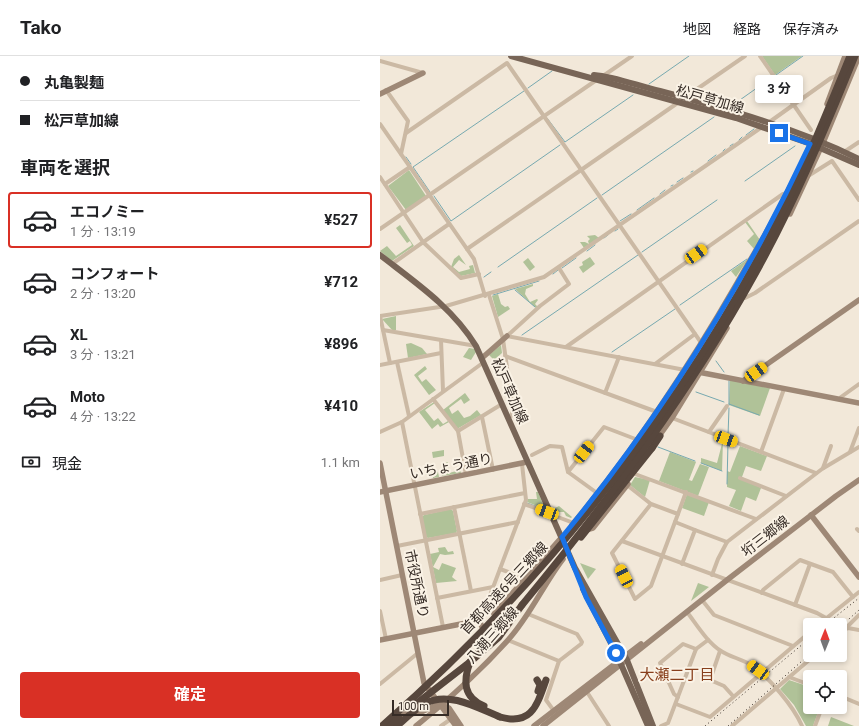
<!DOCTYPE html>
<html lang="ja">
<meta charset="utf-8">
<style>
body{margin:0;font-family:Roboto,"Noto Sans JP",sans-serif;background:#f6f6f6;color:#202124;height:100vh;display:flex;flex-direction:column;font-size:15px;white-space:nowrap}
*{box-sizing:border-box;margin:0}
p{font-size:13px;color:#757577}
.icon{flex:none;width:22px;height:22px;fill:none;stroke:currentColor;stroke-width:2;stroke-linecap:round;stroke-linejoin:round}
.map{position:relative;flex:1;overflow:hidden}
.details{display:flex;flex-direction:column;background:#fff;width:380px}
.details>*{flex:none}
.guide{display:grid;align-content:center;height:88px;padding:0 20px;background:#fff}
.needle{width:26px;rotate:1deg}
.tools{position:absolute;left:423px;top:562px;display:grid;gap:8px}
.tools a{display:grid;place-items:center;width:44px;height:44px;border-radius:4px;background:#fff;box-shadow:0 2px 6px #0003;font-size:20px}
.scale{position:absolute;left:12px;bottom:10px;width:57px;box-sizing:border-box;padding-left:4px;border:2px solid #362c26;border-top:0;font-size:11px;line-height:14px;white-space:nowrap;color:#362c26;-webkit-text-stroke:3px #faf2e5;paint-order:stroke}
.end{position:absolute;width:18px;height:18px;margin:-9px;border:5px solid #1a73e8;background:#fff;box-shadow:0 0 0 2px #fff}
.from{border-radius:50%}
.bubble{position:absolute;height:28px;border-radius:4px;background:#fff;box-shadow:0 2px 6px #0003;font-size:13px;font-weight:700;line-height:28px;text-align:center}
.car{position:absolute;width:12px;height:24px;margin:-12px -6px;border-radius:5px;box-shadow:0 0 3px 1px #0007;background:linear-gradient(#f5c518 24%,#345 0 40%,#f5c518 0 76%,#345 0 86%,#f5c518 0)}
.guide b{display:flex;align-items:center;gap:14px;height:38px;font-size:15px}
.guide b+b{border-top:1px solid #e0e0e0}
.guide i{width:10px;height:10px;background:#202124}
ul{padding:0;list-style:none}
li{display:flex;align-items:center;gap:12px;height:56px;margin:0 8px 6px;padding:0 12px;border:2px solid transparent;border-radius:4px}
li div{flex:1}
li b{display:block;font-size:15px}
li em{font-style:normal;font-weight:700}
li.active{border-color:#d93025}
li>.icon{width:36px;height:36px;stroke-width:1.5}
h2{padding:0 20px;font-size:18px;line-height:48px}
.pay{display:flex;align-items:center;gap:10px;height:44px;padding:0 20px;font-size:15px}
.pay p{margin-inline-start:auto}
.action{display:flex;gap:8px;margin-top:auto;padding:8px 20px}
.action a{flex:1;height:46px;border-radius:4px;background:#d93025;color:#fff;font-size:16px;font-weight:700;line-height:46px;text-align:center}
header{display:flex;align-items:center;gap:24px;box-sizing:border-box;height:56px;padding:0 20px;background:#fff;border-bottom:1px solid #e0e0e0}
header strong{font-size:19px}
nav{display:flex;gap:22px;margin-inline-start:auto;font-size:14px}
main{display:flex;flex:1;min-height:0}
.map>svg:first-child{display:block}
.green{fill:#b0c298}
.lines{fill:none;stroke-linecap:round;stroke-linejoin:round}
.stream{stroke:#77a9b0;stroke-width:1}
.street{stroke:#cbb9a4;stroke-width:4}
.secondary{stroke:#9e8876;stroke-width:5.5}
.primary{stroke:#786557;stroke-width:6}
.highway{stroke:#57473d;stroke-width:7}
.rail{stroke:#362c26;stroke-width:1;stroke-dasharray:1 3;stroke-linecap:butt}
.highway-bridge{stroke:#57473d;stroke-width:7}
.route{stroke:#1a73e8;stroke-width:5}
.labels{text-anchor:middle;stroke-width:4;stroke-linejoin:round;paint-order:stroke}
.street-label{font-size:14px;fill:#362c26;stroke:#faf2e5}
.neighbourhood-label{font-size:15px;fill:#883f1c;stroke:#faf2e5}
</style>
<header>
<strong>Tako</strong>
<nav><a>地図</a><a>経路</a><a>保存済み</a></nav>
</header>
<main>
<section class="details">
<div class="guide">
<b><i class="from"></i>丸亀製麺</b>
<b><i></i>松戸草加線</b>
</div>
<h2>車両を選択</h2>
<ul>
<li class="active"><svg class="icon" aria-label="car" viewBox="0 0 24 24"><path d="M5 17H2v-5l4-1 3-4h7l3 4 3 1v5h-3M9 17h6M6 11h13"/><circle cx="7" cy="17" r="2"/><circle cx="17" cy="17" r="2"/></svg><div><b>エコノミー</b><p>1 分 · 13:19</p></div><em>¥527</em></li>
<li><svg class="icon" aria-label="car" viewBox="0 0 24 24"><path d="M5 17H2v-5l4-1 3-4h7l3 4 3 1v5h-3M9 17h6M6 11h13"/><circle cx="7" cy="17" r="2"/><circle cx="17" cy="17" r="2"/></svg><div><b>コンフォート</b><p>2 分 · 13:20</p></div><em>¥712</em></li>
<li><svg class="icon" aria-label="car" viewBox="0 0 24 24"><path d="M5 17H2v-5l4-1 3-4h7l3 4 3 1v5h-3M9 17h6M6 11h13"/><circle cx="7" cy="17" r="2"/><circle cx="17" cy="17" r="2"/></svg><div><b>XL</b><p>3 分 · 13:21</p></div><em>¥896</em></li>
<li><svg class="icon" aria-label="car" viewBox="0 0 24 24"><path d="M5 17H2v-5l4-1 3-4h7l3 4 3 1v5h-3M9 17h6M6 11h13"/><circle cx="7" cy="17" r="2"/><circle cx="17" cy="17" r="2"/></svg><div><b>Moto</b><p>4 分 · 13:22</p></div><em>¥410</em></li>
</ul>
<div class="pay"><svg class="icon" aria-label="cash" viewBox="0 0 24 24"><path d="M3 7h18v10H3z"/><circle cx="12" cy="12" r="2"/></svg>現金<p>1.1 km</p></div>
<div class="action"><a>確定</a></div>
</section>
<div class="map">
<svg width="479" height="670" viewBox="0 0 479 670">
<rect width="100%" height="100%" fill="#f2e8d9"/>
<g class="green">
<path d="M382,0H422L395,19Z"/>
<path d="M29,114L46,140L26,154L8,130Z"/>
<path d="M367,165L380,184L374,193L367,185L374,178L365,166Z"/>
<path d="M20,169L34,190L12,205L0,195L7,190L16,200L32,189L30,185L27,187L16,172Z"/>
<path d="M215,179L219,182L204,192L200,186H205L209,188L208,185L210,183L207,180Z"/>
<path d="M79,199L86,209L79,204L73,211L79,216L90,213L89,210L93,209L95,217L81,220L71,211L74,203Z"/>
<path d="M210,201L215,208L203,217L199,211L203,209L202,206Z"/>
<path d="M148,202L155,211L150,215L143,206Z"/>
<path d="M368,203L356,221L351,215Z"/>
<path d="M153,228V230L146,233L145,238L150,246L157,243L158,244L155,248L158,251L156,252L135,233Z"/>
<path d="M118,238L121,248L125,251L128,250L130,253L118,261L112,240Z"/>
<path d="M16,260V274H12L2,263Z"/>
<path d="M31,287L42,292L47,298L28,302L26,288Z"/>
<path d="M121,289L122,297L114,304L109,299Z"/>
<path d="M89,292L95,293L96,296L91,304L83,301Z"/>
<path d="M45,310L47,313L38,320L42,326L46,323L56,334L49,339L34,319Z"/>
<path d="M350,324L390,332L380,360L349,349Z"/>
<path d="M85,337L90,344L84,348L81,343L69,352L72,358L78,354L84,362L90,360L97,354L101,359L77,373L63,354Z"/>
<path d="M54,346L55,347L45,354L54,365L58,362L63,368L68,365L69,366L60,371L58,368L52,373L39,356Z"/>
<path d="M343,384L342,415L321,407V402L337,407Z"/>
<path d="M360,390L387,400L381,415L366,410L362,421L381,432L376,445L366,441L361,455L349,450L356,434L347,431V415L350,416Z"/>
<path d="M64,394V400L53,402L52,396Z"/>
<path d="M290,396L316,406L309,424L312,425L320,408L329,411L318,440L279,425Z"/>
<path d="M68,406L69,417L80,414L81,417L62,420L61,415L66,412L65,407Z"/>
<path d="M52,412L58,416L59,421L53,422L52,418L46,419L45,414Z"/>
<path d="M255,421L270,424L265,441L250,429Z"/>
<path d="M156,436H158L165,453L147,446L148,443H157Z"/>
<path d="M307,438L329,446L324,460L302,452Z"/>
<path d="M179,450L192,461L191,462L186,460L184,456H176L175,452Z"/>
<path d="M71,453L73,455L77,475L76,477L48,482L46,481L42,461L44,459Z"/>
<path d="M65,491L68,496L73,495L74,498L65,499L60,498L53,511L59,514L62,507L76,512L72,521L77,525L56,527L50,498L59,496L58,492Z"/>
<path d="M200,507L216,513L208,523Z"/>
<path d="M318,527L329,531L311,545Z"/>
<path d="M409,624L430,631V651H440L433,670H426L414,649L400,633Z"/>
<path d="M451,661L474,670H448Z"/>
</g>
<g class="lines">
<g class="stream">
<path d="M396,19L423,0"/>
<path d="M269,28L309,0"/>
<path d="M148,32L172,15"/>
<path d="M350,51L391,22"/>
<path d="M167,62L185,86L253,39"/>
<path d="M366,79L374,73"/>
<path d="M359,84L362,81"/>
<path d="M350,90L353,88"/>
<path d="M343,95L345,93"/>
<path d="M26,101L31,108"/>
<path d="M328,105L336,99"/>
<path d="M311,116L313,115"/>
<path d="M365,125L415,90"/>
<path d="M297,126L303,122"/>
<path d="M291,130L293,129"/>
<path d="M50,136L33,111L144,35"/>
<path d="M280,138L285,134"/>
<path d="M222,139L334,61"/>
<path d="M54,140L71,165L180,89"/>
<path d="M257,154L274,142"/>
<path d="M240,165L251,158"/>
<path d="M235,175L238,173"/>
<path d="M224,182L228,179"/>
<path d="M207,195L215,189"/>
<path d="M262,196L337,144"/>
<path d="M118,211L217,142"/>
<path d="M182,212L196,202"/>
<path d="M173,218L178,214"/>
<path d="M104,221L111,216"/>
<path d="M135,234L155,251"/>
<path d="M113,239L159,225"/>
<path d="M300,249L367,203"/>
<path d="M142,279L258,199"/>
<path d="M232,296L295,253"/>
<path d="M336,305L344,316"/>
<path d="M316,336L344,346"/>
<path d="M349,348L379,359"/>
<path d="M349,349V325"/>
<path d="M348,380L349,352"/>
<path d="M278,391L315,405"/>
<path d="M321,407L342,415"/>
<path d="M347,428L348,387"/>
<path d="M147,447L158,451"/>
</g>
<g class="street">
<path d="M380,0L431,74"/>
<path d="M0,5L43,17"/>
<path d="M223,20L252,0"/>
<path d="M6,34L28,65L21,98"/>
<path d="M304,42L365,0"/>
<path d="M388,67L451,22L458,19"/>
<path d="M0,68L94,203L105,240"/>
<path d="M26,77L127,7L322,288"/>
<path d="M464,96L479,86"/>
<path d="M201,114L299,46"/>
<path d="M428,120L452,105L479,144"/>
<path d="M0,121L43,186L81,222L99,218"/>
<path d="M5,128L30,111"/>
<path d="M0,173L218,23"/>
<path d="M87,193L201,114"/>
<path d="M12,208L69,168"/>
<path d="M179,212L189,228L160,250L127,280L305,314"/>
<path d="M109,239L123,283L133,355L131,360L128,361"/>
<path d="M365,242L375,237L479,165"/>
<path d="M0,260L66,250L164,221L382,71"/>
<path d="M0,260L10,307"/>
<path d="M3,274L96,290"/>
<path d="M61,284L63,335"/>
<path d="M186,291L403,138L409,137"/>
<path d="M125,300L277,356"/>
<path d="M17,306L29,360"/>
<path d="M275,308L315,278"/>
<path d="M0,309L61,297"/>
<path d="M225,337L239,301"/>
<path d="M53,343L78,375L86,419"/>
<path d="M460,343L461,341L479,328"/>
<path d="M102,361L113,414"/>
<path d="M292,362L436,417"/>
<path d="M22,366L63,571"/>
<path d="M78,375L122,348"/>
<path d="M0,376L22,366L104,306"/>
<path d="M329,376L347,350"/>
<path d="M381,396L404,333"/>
<path d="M470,396L479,372"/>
<path d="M152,399L170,390L182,391L188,416L217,437"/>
<path d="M443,412L451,390"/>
<path d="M188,416L224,371L258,384"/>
<path d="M255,418L376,463"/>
<path d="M360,422L406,440"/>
<path d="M247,429L271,448L298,458L271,530L255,543L232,497L271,448"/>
<path d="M144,448L167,456L169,455"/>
<path d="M74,451L91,535"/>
<path d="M40,458L145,437"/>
<path d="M298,458L306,436"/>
<path d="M172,461L175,460L191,466"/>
<path d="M295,466L315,474L302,508"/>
<path d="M477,473L479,475"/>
<path d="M315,474L347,486"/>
<path d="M242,485L437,557L446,562"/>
<path d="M17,490L138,466"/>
<path d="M120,513L145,522"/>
<path d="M332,519L338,503L347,486L442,413L479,391"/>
<path d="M0,524L22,519"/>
<path d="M382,537L383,534L420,504L453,516L473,541"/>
<path d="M57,542L113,531"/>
<path d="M322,544L334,559L413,590"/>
<path d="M415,549L430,508"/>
<path d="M0,555L6,583"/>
<path d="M307,556C317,569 327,586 341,595C350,601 362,603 371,609C389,621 414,651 422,670"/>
<path d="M148,558L197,578L202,586L201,588L179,605L166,644L174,655"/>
<path d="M100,566L146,444L142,408"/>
<path d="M438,569L479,536"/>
<path d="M465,573L479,559"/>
<path d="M460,576L468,572L479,574"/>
<path d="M128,584L179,605"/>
<path d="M340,595L330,624L344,630L353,640"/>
<path d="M409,621L430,629"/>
<path d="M0,628L38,597"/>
<path d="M207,636L229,670"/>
<path d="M460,640L479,648"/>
<path d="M298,641L294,638L280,607L303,588L316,593"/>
<path d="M296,648L330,661L430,576"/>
<path d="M61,670L71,663"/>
<path d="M281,670L288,667L316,593L328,584"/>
<path d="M352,670L435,599"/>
<path d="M435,670L442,651"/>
</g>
<g class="secondary">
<path d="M0,38L43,17"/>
<path d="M447,48L465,0"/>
<path d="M410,158L443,87L479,0"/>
<path d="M102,302L127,280"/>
<path d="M318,316L479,347"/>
<path d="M363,325L479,244"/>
<path d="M277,383L292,362L347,272"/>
<path d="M0,407L44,627L76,670"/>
<path d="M0,436L147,406"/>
<path d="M431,459L479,521"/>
<path d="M192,469C254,394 308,312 357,227C375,195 395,164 410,131"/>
<path d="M206,474L213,472L248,428"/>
<path d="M114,558L181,482"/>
<path d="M0,584L96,565L100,566L102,571"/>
<path d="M14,659L39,657L59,648L69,652L81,670"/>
<path d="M36,670C68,644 100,615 128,584C150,560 163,529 183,503"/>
<path d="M154,670L261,588"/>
<path d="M163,670L347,524L456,440L479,424"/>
</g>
<g class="primary">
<path d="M131,0L356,62L431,88L479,109"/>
<path d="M214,19C236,21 258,30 280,35C347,53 416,72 479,103"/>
<path d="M0,199C36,227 72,251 96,290L195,512L247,604L273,670"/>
<path d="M203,533L236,597L268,670"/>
</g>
<g class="highway">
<path d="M272,392L280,380"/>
<path d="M99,595L126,566"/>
<path d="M90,606L119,581L142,549"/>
<path d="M157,624L160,629L158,635"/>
<path d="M120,661C152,670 157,649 166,624"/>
</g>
<g class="rail">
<path d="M445,569L479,542"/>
<path d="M460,571L479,554"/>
<path d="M325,670L430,582"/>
<path d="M348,670L430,598"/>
</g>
<g class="highway-bridge">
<path d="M201,481L272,392"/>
<path d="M142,549C228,445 310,336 375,218C414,148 445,74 475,0"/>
<path d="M90,606C83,625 83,641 104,650"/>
<path d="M32,651L90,606"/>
<path d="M2,670C159,532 291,367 389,182C420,123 445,61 470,0"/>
<path d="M10,670L19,662"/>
<path d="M17,670C26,662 35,653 46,647C69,635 98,652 120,661"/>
</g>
</g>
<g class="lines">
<path class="route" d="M236,597L206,541L182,481C281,361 364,229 430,88L399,77"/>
</g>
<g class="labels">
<g class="street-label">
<text transform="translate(330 43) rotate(16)" y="5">松戸草加線</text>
<text transform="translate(130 335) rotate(66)" y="5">松戸草加線</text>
<text transform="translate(71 410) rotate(-11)" y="5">いちょう通り</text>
<text transform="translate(385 480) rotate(-38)" y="5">垳三郷線</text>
<text transform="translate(37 528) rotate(78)" y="5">市役所通り</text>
<text transform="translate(124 532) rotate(-47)" y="5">首都高速6号三郷線</text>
<text transform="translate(112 579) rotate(-48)" y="5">八潮三郷線</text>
</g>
<g class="neighbourhood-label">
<text x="297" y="624">大瀬二丁目</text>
</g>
</g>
</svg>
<div class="tools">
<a><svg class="needle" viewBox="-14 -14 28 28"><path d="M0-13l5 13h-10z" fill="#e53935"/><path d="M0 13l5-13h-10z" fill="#757577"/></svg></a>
<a><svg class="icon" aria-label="locate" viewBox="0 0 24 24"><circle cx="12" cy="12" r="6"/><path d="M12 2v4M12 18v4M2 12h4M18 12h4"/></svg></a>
</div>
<div class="scale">100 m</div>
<i class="end from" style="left:236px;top:597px"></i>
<i class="end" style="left:399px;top:77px"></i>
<div class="bubble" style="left:375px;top:19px;width:48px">3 分</div>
<i class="car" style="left:316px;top:198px;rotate:55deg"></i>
<i class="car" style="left:376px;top:316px;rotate:56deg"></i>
<i class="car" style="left:346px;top:383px;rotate:110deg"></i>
<i class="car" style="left:204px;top:396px;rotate:38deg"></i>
<i class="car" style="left:167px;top:456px;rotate:290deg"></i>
<i class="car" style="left:244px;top:520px;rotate:333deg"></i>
<i class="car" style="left:378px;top:614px;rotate:306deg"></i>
</div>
</main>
